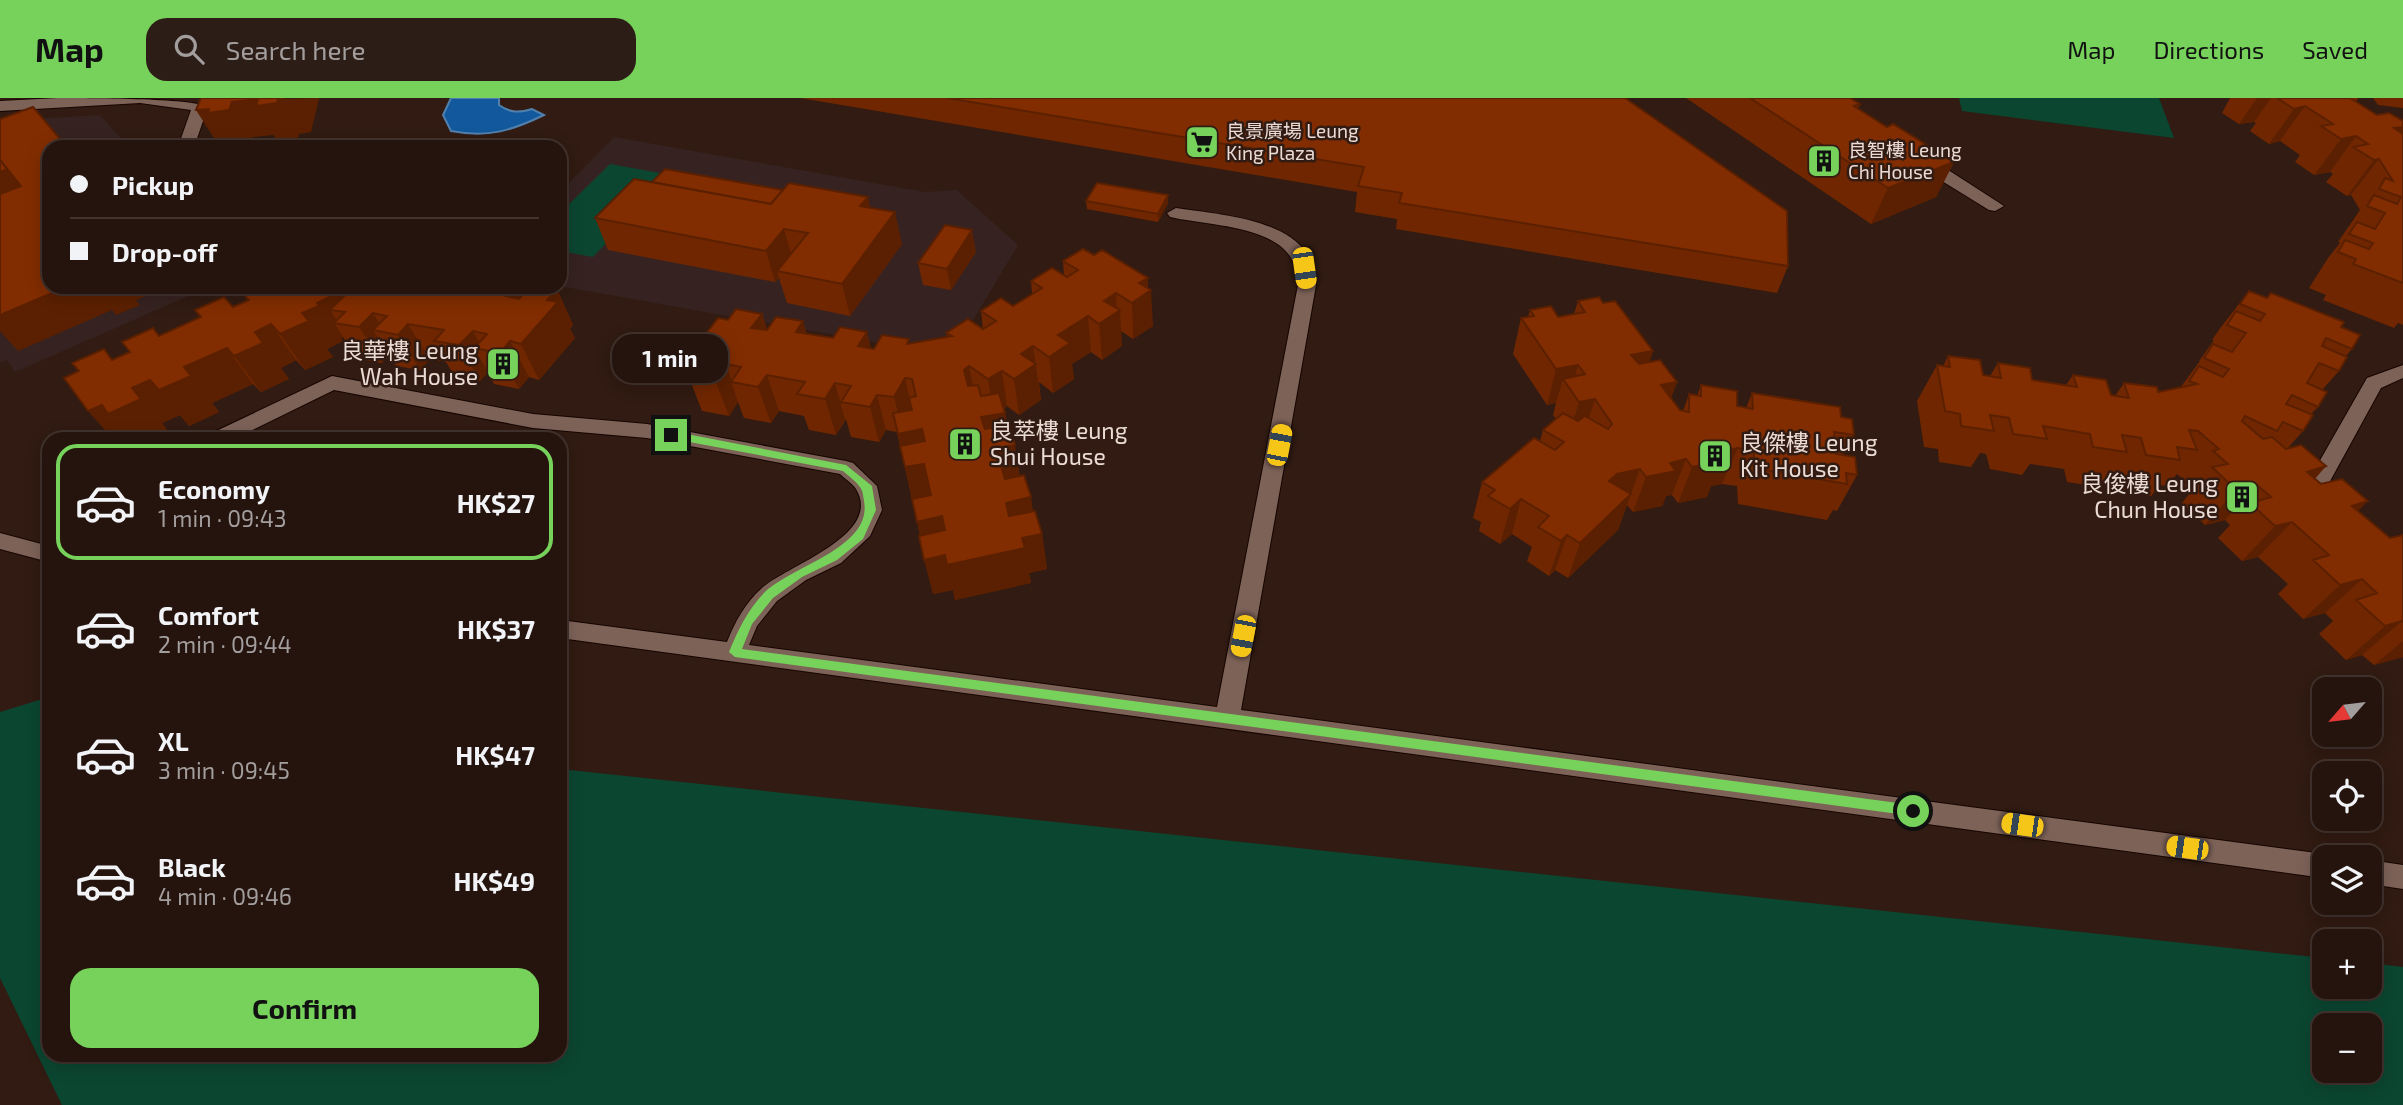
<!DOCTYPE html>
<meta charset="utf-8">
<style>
body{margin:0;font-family:"Exo 2","Noto Sans TC",sans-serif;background:#2d1d17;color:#f1f3f6;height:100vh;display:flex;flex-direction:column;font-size:26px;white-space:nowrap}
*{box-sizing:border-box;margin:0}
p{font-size:23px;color:#a39e9e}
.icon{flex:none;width:38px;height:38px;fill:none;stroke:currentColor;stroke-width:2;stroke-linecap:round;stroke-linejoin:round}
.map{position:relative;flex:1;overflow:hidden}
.panel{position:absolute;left:42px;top:334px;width:525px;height:630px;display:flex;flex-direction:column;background:#25140e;border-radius:21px;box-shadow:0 4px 18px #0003,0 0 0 2px #42332e}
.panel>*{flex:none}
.guide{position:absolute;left:42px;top:42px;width:525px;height:154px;border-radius:21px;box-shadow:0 4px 18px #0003,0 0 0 2px #42332e;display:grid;align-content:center;height:154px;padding:0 28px;background:#25140e}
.needle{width:46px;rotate:242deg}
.fabs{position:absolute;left:2312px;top:579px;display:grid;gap:14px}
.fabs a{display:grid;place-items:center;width:70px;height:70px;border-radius:14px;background:#25140e;box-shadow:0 4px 18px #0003,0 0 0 2px #42332e;font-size:35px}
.end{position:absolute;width:32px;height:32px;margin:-16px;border:9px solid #76d25a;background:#111;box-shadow:0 0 0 4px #111}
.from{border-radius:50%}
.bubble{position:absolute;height:49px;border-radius:21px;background:#25140e;box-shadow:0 4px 18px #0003,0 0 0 2px #42332e;font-size:23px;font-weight:700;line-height:49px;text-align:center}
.car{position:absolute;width:21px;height:42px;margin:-21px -10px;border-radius:9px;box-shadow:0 0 5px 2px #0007;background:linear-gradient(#f5c518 24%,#345 0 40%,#f5c518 0 76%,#345 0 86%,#f5c518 0)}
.guide b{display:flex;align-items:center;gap:24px;height:66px;font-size:26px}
.guide b+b{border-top:2px solid #42332e}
.guide i{width:18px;height:18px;background:#f1f3f6}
ul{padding:12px 0 0;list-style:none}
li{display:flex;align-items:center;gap:21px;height:116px;margin:0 14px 10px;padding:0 14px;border:4px solid transparent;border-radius:21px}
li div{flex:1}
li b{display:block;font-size:26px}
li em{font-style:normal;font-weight:700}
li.active{border-color:#76d25a}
li>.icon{width:63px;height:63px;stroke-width:1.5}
.action{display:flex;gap:14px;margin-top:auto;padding:14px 28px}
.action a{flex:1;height:80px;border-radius:21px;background:#76d25a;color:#111;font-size:28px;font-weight:700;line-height:80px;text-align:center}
header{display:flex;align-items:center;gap:42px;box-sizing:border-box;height:98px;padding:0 35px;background:#76d25a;color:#111}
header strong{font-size:33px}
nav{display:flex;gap:38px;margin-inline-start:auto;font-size:24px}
.search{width:490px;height:63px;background:#2d1d17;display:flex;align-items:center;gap:18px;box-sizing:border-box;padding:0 24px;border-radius:21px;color:#a39e9e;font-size:26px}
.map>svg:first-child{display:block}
.education{fill:#362321}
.green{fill:#0b4631;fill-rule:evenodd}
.water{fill:#11599c;stroke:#5280ad;stroke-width:2}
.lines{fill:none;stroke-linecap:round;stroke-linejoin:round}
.service-casing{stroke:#170501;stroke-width:2}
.service{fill:#7d6258;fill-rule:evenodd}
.wall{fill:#702701}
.shaded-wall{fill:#5b2001}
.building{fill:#822d01;stroke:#5b2001;stroke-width:2}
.route{fill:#76d25a}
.labels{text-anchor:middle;stroke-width:5;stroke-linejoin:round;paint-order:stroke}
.far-poi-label{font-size:19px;fill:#eadbd5;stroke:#311b12;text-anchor:start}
.poi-label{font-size:23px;fill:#eadbd5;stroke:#311b12;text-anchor:end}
</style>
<header>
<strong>Map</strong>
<div class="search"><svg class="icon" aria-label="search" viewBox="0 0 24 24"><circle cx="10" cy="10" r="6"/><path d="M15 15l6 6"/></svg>Search here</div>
<nav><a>Map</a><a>Directions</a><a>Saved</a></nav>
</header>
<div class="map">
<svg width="2403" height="1007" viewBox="0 0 2403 1007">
<rect width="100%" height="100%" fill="#311b12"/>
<g class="education">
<path d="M100,17L129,49H49V189H209L15,274L7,262L0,265V23Z"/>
<path d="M614,39L925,94L957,92L1018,147L966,234L907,250L560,188V94Z"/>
</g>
<g class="green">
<path d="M1959,0H2159L2174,40L1962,13Z"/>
<path d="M610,66L671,77L593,159L560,153V115Z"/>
<path d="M49,599V957H560V671L2324,860V889H2370V865L2403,869V1007H62L0,880V614ZM2324,928H2370V973H2324Z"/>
</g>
<path class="water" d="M451,0H499V7C510,15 519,15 532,11L544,17C511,33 488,40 451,33L443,17Z"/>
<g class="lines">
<g class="service-casing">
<g id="service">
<path d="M58,0C84,0 193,0 208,9L194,49H178L191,12L140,5L0,13V3Z"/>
<path d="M1922,58L1928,59L2004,108L1995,113L1989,112L1916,67L1914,63L1916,59Z"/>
<path d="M1176,110C1215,116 1284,120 1307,156C1313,165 1314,176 1316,187L1241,612L2324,756L2333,760H2324V780L560,540V522L727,544C735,524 745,505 762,490C786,468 884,437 856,391C852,385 844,380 840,376L647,340L533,330L334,292L234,341H207L210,336L332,278L533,316L647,326L846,363L853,365L877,388L882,412L870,438L841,465L806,482L777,503L757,528L749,547L1217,609L1298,187C1296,178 1296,168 1291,160C1272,127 1203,127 1170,119L1167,115Z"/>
<path d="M2403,267V280L2381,290L2329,385L2348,404L2345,410C2330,414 2314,400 2306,387L2367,280Z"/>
<path d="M0,435L49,448V464L0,451Z"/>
<path d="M2370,762L2403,767V791L2370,786Z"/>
</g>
</g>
<use href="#service" class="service"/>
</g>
<g class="wall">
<path d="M800,0H1625L1788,168L1777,195L1396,131L1397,121L1355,114L1357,94Z"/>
<path d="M1686,0H1850L1860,6L1858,10L1887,29L1954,64L1936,99L1871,126Z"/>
<path d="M2230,0H2358L2356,4L2403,36V227L2398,225L2394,230L2323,202L2326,197L2309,190L2328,160L2340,145L2338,144L2360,112L2351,97L2347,98L2326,84L2333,76L2330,74L2314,77L2295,64L2300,57L2280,43L2269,46L2250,33L2256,25L2254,24L2239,26L2222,15Z"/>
<path d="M2373,0H2403V10L2378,7Z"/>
<path d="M652,84L870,110L902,146L850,218L787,205L779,180L775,184L608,152L595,120Z"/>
<path d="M1168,97V105L1158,124L1087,111L1086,103Z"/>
<path d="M976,154L951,192L923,187L918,165Z"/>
<path d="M1063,163L1148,190L1153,228L1133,241L1121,233L1122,248L1102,262L1091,254L1072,266L1074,281L1053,295L1039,284L1041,302L1019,317L1007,308L1004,311L1020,378L1042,436L1047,471L1029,475L1031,485L955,502L953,492L933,496L897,334L886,332L879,344L851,339L846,321L836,337L809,332L804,318L779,313L771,325L744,320L738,304L729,318L702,313L688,277L690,274L685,263L728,222L762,216L767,232L807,236L874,251L947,239L946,235L983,231L981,213L1013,208L1032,196L1031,183L1064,178Z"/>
<path d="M519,189L523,197L557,191L573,227L570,231L575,240L539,282L529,279L519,291L494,286L488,274L480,283L455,279L446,264L430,261L420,272L396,268L389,257L382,265L357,261L343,239L341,240L343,243L327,251L333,259L305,272L296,262L281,270L289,281L261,294L253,286L212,305L219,314L189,328L180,317L162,325L171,337L113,262L130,254L159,238L248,202L240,192L482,191Z"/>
<path d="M2249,193L2267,200L2271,195L2341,229L2352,251L2346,258L2339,273L2322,292L2318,309L2311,316L2303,333L2287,351L2326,368L2315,381L2358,413L2390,440L2403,437V559L2374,567L2362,557L2346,562L2319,536L2333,523L2325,515L2303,521L2278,496L2288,486L2258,459L2242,463L2218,440L2230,427L2225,422L2205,427L2182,405L2190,395L2183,388L2186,384L2177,376L2167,388L2160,387L2151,398L2118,392L2114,376L2110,375L2100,389L2067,384L2064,371L2030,366L2022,377L1990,371L1986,356L1980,355L1971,369L1939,364L1938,351L1924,349L1917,303L1937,267L1943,268L1948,258L1983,277L1990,278L1998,265L2032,282L2066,287L2073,277L2111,297L2115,298L2124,285L2158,294L2180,290L2200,263H2199L2214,242H2212L2221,229Z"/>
<path d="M1578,203L1603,205L1653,253L1649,264L1677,284L1671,300L1680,312L1683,313L1689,296L1697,298L1701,287L1737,308L1746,310L1752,295L1841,319L1854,337L1843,357L1857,377L1837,413L1833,412L1827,422L1738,406L1737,388L1722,386L1711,388L1707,399L1678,405L1672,397L1666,398L1662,408L1633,414L1627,407L1618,432L1568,480L1555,472L1549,478L1527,463L1532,449L1512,436L1500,446L1479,433L1481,424L1473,420L1482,384L1540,343L1543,332L1556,321L1553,317L1556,305L1547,307L1513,256L1521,220L1528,219L1530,212L1558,219L1574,216Z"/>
</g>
<g class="shaded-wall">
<path d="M227,0L278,1L319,0V1L311,34L299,36L298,40L277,43L273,37L253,39L251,47L230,49L228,46L219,48L196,12Z"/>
<path d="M2257,0H2271L2254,24L2239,26Z"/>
<path d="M2305,8L2280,43L2269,46L2294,11Z"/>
<path d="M2403,29V35L2382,62L2379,61L2351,97L2347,98L2374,62L2394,30Z"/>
<path d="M2356,38L2330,74L2314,77L2341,41Z"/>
<path d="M1954,64L1936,99L1871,126L1888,90Z"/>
<path d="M7,71L28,97L0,108V74Z"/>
<path d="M1168,97V105L1158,124V116Z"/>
<path d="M868,99L875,131L860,108Z"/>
<path d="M895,114L902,146L850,218L842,186Z"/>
<path d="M784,131L793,162L777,173L779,180L775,184L766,153Z"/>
<path d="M972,132L976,154L951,192L947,171Z"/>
<path d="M1148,180V194L1151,192L1153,228L1133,241L1132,205L1139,185Z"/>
<path d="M66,189H162L163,191L136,202L140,207L116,217L112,212L18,253L0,233V217Z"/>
<path d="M292,189L342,193L362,226L373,215L385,234L373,232L389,257L382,265L359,229L345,214L330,212L339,226L334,225L343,239L341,240L343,243L327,251L333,259L305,272L280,236L302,215Z"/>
<path d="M514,189H519L535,221L505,198Z"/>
<path d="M557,191L573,227L570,231L575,240L539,282L521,246L547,202Z"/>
<path d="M1116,195L1117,214L1120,212L1122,248L1102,262L1099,226L1104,203Z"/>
<path d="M762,216L774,252L751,230Z"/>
<path d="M1088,218L1091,254L1072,266L1074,281L1053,295L1049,259L1058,237Z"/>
<path d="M803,223L814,259L796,234Z"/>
<path d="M271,226L296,262L281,270L289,281L261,294L234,258L255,234Z"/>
<path d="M408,226L430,261L420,272L398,237Z"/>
<path d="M473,233L483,252L474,250L488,274L480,283L459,247Z"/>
<path d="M867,234L876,269L858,248Z"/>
<path d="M510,243L529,279L519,291L500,255Z"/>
<path d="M1033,248L1041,302L1019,317L1014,281L1021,256Z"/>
<path d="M227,250L253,286L212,305L219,314L189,328L180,317L162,325L171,337L161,341H113L88,313L135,288L184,269Z"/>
<path d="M1653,253L1641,289L1631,257Z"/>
<path d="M726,266L732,285L731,284L738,304L729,318L715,282Z"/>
<path d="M1578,267L1571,292L1563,281L1556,305L1547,307L1556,271Z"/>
<path d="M969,268L976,304L970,308L964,272Z"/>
<path d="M1002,273L1007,308L994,317L1005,315L1010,348L1015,347L1020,382L1002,386L988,355L981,319L994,317L988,281Z"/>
<path d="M767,277L779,313L771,325L758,289Z"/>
<path d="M905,280L913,316L922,331L930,367L932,401L913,405L898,336L903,335L894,299Z"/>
<path d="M1677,284L1664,320L1661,287Z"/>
<path d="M835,285L845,321L836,337L825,301Z"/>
<path d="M877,297L886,332L879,344L870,309Z"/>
<path d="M1595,301L1584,336L1568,339L1579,304Z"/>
<path d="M1738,350L1722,386L1711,388L1707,399L1678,405L1692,369L1715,355Z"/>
<path d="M1686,361L1672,397L1666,398L1662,408L1633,414L1646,379L1670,365Z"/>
<path d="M2326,368L2293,404L2307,374Z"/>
<path d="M1640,371L1618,432L1568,480L1580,445L1609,383L1617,376Z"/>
<path d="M2257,387L2225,422L2205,427L2236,392Z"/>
<path d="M1031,399L1036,434L1012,440L1006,405Z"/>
<path d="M1521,401L1512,436L1500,446L1510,411Z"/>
<path d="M2368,403L2333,439L2352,408Z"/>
<path d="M942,418L950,453L925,459L917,424Z"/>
<path d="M2292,424L2258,459L2242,463L2275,428Z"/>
<path d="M1042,436L1047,471L1029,475L1031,485L955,502L947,467L1022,440Z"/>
<path d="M1567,437L1555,472L1549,478L1561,443Z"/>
<path d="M945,457L953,492L933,496L924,462Z"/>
<path d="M2362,481L2325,515L2303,521L2340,487Z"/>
<path d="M2402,523L2362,557L2346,562L2385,528Z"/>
<path d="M2403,543V559L2374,567Z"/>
</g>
<g class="building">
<path d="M201,0H285L278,1L277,5L256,8L258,1L232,4L229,12L208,15L209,11L196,12Z"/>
<path d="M947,0H1625L1787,113L1788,168L1399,105L1402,95L1358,88L1364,69Z"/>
<path d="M1750,0H1850L1860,6L1854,8L1887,29L1893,26L1954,64L1888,90Z"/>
<path d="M2277,0H2350L2377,17L2389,15L2403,23V29L2394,30L2403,36V185L2353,166L2356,161L2338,154L2345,142L2369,151L2373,145L2349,136L2357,124L2375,131L2385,115L2367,108L2374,97L2397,106L2401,99L2379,91L2385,80L2393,83L2379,61L2374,62L2353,49L2368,46L2356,38L2341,41L2321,28L2333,26L2305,8L2294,11Z"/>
<path d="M33,9L67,49H49V189H66L0,217V96L21,88L0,62V21Z"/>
<path d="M0,62L7,71L0,74Z"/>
<path d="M665,71L783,92L771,106L652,84Z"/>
<path d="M634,81L771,106L789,85L868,99L860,108L895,114L842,186L777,173L808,135L784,131L766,153L595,120Z"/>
<path d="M1097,85L1168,97L1158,116L1086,103Z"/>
<path d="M945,127L972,132L947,171L918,165Z"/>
<path d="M1083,151L1094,157L1102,152L1148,180L1139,185L1151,192L1132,205L1116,195L1104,203L1120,212L1099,226L1088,218L1058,237L1070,245L1049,259L1033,248L1021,256L1036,266L1014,281L1002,273L988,281L969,268L964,272L968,288L978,287L981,298L999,295L1005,315L981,319L985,331L1009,326L1015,347L996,351L1005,381L1024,377L1031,399L1006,405L1009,418L1035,413L1042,436L1022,440L1025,450L947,467L945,457L924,462L919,438L945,432L942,418L917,424L912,401L931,397L924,366L905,369L900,348L925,343L922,331L898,336L893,315L912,312L909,300L916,298L912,281L905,280L894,299L877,297L870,309L841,304L851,288L835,285L825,301L797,296L805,284L767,277L758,289L731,284L741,269L726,266L715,282L688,277L697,265L685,263L718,220L728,222L736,211L762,216L751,230L767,232L776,219L803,223L796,234L833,240L840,229L867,234L858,248L874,251L882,237L909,241L907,246L952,238L946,235L968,221L983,231L996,223L981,213L1001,200L1013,208L1042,190L1031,183L1052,170L1067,179L1078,172L1063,163Z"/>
<path d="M247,189H469L482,191L484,189H514L505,198L519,201L530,189H542L557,191L547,202L558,204L521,246L510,243L500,255L474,250L487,236L473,233L459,247L434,243L444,232L408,226L398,237L373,232L387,218L373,215L359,229L334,225L345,214L330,212L347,195L342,193L317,205L319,208L302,215L309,223L280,236L271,226L255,234L263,245L234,258L227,250L184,269L191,278L159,292L150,282L132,290L141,301L108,316L102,307L88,313L64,280L79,273L72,265L104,251L112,262L130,254L122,244L153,230L159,238L201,219L195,212L224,199L233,209L249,202L240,192Z"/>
<path d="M2249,193L2267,200L2271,195L2344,224L2341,229L2360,237L2352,251L2326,240L2322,248L2347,259L2339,273L2319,265L2307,285L2327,294L2318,309L2292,297L2286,306L2313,317L2303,333L2283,324L2277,333L2245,318L2242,323L2263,341L2272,339L2286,351L2301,347L2326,368L2307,374L2321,386L2342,381L2368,403L2352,408L2390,440L2403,437V524L2402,523L2385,528L2356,502L2377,495L2362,481L2340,487L2313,462L2329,457L2292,424L2275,428L2250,405L2271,399L2257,387L2236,392L2212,369L2228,366L2213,353L2219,351L2198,333L2189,332L2197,352L2177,349L2180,362L2146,357L2141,340L2122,337L2127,354L2093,349L2090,336L2043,328L2047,341L2013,336L2009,320L1990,317L1994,333L1961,328L1960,316L1945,313L1937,267L1950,269L1948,258L1980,262L1983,277L2001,280L1998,265L2030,270L2032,282L2077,289L2073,277L2106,282L2111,297L2129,300L2124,285L2157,289L2158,294L2197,286L2189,283L2199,268L2223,279L2229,271L2204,260L2213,246L2232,254L2246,235L2227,227L2236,213L2260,223L2265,216L2240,206Z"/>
<path d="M1599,199L1603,205L1615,203L1653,253L1631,257L1639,266L1660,262L1677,284L1661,287L1680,312L1689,314V296L1701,298V287L1737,293V308L1753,311L1752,295L1840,309L1841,319L1852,321L1854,337L1834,334L1836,356L1855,359L1857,377L1846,375L1847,386L1754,370V353L1738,350L1715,355L1722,363L1692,369L1686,361L1670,365L1676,373L1646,379L1640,371L1617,376L1609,383L1631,396L1580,445L1567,437L1561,443L1538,429L1549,418L1521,401L1510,411L1488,398L1495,392L1482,384L1534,340L1555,352L1564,344L1543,332L1563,315L1578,323L1585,318L1608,331L1612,326L1595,301L1579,304L1563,281L1585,276L1578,267L1556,271L1521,220L1534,218L1530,212L1551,208L1558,219L1585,214L1578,203Z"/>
</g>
<path class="route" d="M671,333L846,367L872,388L876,412L863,441L837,462L802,479L773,500L752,526L742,551L1913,707L1919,713L1913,718L735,559L729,554C738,532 747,513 764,495C791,468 873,450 864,403C863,397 863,392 859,388C855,382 848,378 843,373L668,340L666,337Z"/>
<defs>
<g id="supermarket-square" transform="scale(1.75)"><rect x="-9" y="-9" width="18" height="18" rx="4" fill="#76d25a" stroke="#311b12"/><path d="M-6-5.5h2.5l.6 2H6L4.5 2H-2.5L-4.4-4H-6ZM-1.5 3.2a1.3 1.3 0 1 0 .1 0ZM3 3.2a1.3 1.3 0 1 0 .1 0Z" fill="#111"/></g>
<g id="building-square" transform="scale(1.75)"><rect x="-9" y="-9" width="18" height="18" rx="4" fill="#76d25a" stroke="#311b12"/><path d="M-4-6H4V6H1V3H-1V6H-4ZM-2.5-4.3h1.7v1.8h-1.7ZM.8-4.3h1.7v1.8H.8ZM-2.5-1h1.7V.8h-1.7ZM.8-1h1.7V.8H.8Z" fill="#111"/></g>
</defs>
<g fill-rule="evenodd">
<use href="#supermarket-square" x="1202" y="44"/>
<use href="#building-square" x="1824" y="63"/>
<use href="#building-square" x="503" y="266"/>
<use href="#building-square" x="965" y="346"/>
<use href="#building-square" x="1715" y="358"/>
<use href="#building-square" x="2242" y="399"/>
</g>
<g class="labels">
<g class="far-poi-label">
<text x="1226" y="40">良景廣場 Leung<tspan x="1226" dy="22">King Plaza</tspan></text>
<text x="1848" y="59">良智樓 Leung<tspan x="1848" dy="22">Chi House</tspan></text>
</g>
<g class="poi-label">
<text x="478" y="261">良華樓 Leung<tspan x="478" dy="26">Wah House</tspan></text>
<text x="990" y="341" text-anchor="start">良萃樓 Leung<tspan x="990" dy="26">Shui House</tspan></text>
<text x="1740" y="353" text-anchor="start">良傑樓 Leung<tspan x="1740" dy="26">Kit House</tspan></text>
<text x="2218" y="394">良俊樓 Leung<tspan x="2218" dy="26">Chun House</tspan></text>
</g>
</g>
</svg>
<div class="fabs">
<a><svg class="needle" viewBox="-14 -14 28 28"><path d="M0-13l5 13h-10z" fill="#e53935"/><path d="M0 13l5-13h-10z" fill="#a39e9e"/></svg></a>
<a><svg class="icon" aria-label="locate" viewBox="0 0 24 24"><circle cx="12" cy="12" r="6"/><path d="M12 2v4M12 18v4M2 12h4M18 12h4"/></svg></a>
<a><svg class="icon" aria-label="layers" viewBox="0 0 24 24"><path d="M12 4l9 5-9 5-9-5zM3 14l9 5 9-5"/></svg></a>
<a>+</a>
<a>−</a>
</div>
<i class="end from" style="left:1913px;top:713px"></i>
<i class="end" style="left:671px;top:337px"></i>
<div class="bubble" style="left:612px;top:236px;width:116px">1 min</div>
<i class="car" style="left:1304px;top:170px;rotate:172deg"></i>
<i class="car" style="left:1279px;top:347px;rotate:11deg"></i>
<i class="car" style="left:1243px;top:538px;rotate:191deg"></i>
<i class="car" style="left:2022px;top:727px;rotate:278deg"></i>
<i class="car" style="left:2187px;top:750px;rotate:278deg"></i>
<div class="guide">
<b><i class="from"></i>Pickup</b>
<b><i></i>Drop-off</b>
</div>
<section class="panel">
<ul>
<li class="active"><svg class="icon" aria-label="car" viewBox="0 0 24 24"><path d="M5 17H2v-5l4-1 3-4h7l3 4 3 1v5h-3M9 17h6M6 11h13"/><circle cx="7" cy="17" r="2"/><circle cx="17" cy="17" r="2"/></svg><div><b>Economy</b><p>1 min · 09:43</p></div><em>HK$27</em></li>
<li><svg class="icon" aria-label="car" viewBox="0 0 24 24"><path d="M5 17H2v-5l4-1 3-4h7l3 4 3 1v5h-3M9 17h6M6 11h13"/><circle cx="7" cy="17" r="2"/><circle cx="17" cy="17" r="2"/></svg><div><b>Comfort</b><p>2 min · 09:44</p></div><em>HK$37</em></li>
<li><svg class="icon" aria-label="car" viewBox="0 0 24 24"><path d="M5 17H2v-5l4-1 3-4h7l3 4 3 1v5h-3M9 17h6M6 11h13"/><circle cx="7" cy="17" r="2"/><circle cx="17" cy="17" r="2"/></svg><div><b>XL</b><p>3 min · 09:45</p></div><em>HK$47</em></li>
<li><svg class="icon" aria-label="car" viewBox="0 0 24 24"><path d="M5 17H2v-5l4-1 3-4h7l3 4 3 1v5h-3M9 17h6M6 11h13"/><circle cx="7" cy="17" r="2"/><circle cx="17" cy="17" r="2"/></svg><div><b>Black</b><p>4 min · 09:46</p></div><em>HK$49</em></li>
</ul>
<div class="action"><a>Confirm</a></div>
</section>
</div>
